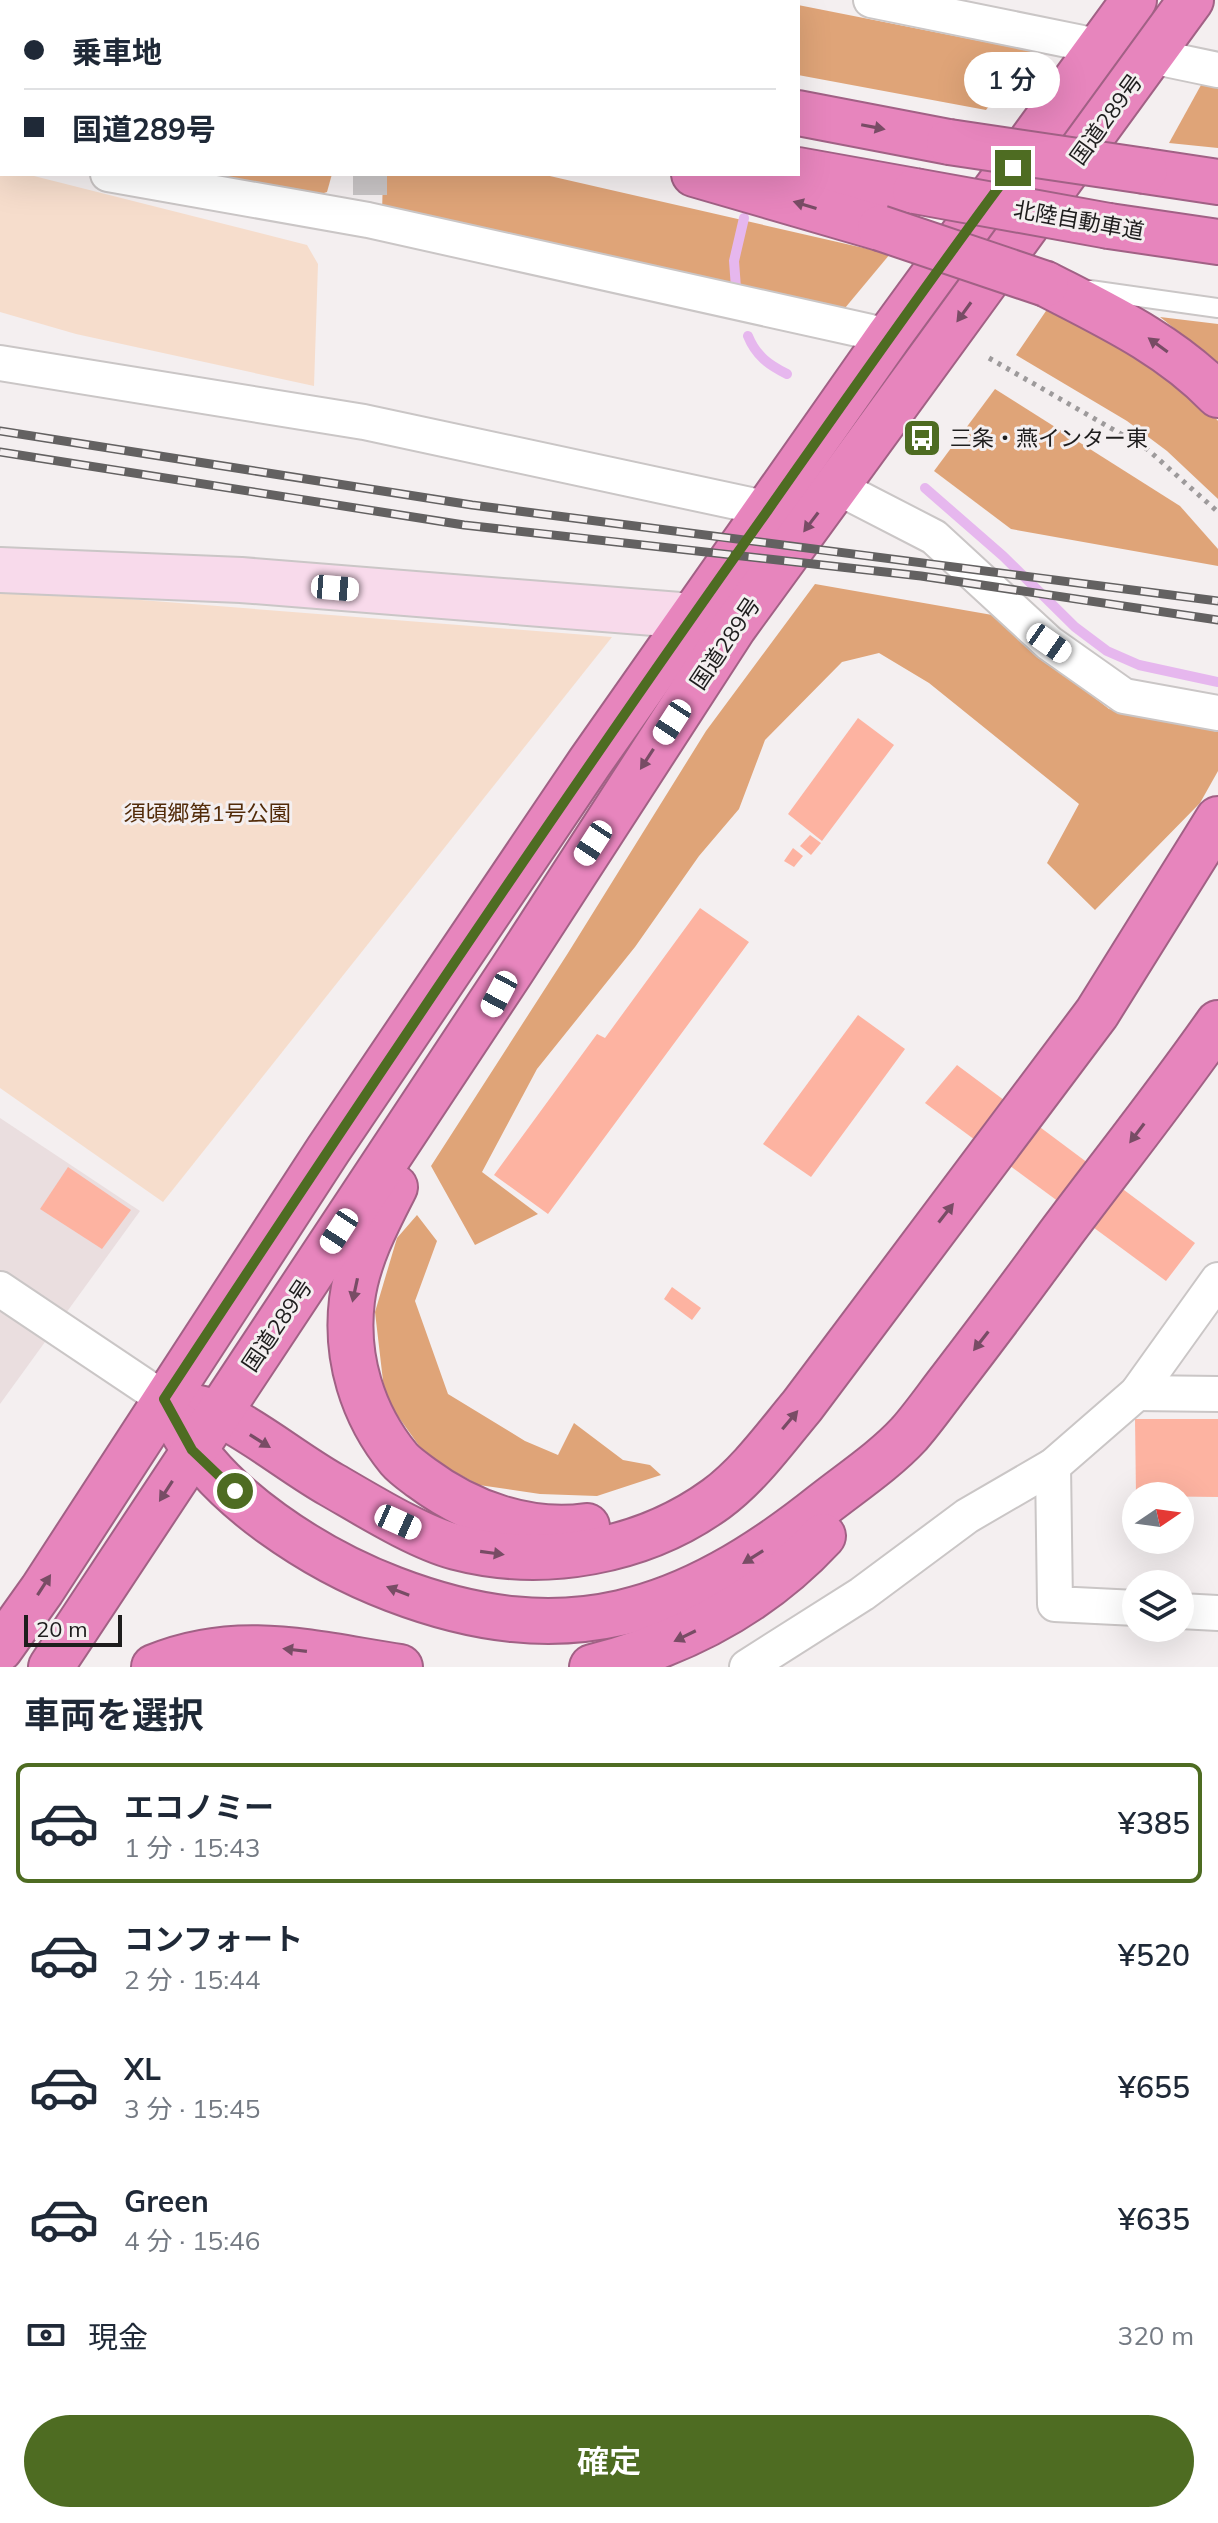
<!DOCTYPE html>
<html lang="ja">
<meta charset="utf-8">
<style>
body{margin:0;font-family:Mulish,"Noto Sans JP",sans-serif;background:#f6f6f7;color:#1f2937;height:100vh;display:flex;flex-direction:column;font-size:30px;white-space:nowrap}
*{box-sizing:border-box;margin:0}
p{font-size:26px;color:#747a83}
.icon{flex:none;width:44px;height:44px;fill:none;stroke:currentColor;stroke-width:2;stroke-linecap:round;stroke-linejoin:round}
.map{position:relative;height:1667px;overflow:hidden}
.drawer{display:flex;flex-direction:column;background:#fff;flex:1}
.drawer>*{flex:none}
.banner{position:absolute;left:0px;top:0px;width:800px;height:176px;box-shadow:0 8px 32px #0002;display:grid;align-content:center;height:176px;padding:0 24px;background:#fff}
.needle{width:52px;rotate:77deg}
.tools{position:absolute;left:1122px;top:1482px;display:grid;gap:16px}
.tools a{display:grid;place-items:center;width:72px;height:72px;border-radius:50%;background:#fff;box-shadow:0 8px 32px #0002;font-size:40px}
.scale{position:absolute;left:24px;bottom:20px;width:98px;box-sizing:border-box;padding-left:8px;border:4px solid #1e1d1d;border-top:0;font-size:22px;line-height:28px;white-space:nowrap;color:#1e1d1d;-webkit-text-stroke:6px #f4eff0;paint-order:stroke}
.end{position:absolute;width:36px;height:36px;margin:-18px;border:10px solid #4e6c22;background:#fff;box-shadow:0 0 0 4px #fff}
.from{border-radius:50%}
.bubble{position:absolute;height:56px;border-radius:28px;background:#fff;box-shadow:0 8px 32px #0002;font-size:26px;font-weight:600;line-height:56px;text-align:center}
.car{position:absolute;width:24px;height:48px;margin:-24px -12px;border-radius:10px;box-shadow:0 0 6px 2px #0007;background:linear-gradient(#fff 24%,#345 0 40%,#fff 0 76%,#345 0 86%,#fff 0)}
.banner b{display:flex;align-items:center;gap:28px;height:76px;font-size:30px}
.banner b+b{border-top:2px solid #e0e1e3}
.banner i{width:20px;height:20px;background:#1f2937}
ul{padding:0;list-style:none}
li{display:flex;align-items:center;gap:24px;height:120px;margin:0 16px 12px;padding:0 8px;border:4px solid transparent;border-radius:12px}
li div{flex:1}
li b{display:block;font-size:30px}
li em{font-style:normal;font-weight:600}
li.selected{border-color:#4e6c22}
li>.icon{width:72px;height:72px;stroke-width:1.5}
h2{padding:0 24px;font-size:36px;line-height:96px}
.pay{display:flex;align-items:center;gap:20px;height:88px;padding:0 24px;font-size:30px}
.pay p{margin-inline-start:auto}
.primary-button{display:flex;gap:16px;margin-top:auto;padding:16px 24px}
.primary-button a{flex:1;height:92px;border-radius:48px;background:#4e6c22;color:#fff;font-size:32px;font-weight:600;line-height:92px;text-align:center}
.map>svg:first-child{display:block}
.built{fill:#eadedf}
.green{fill:#f6ddcc}
.forest{fill:#dfa478}
.lines{fill:none;stroke-linecap:round;stroke-linejoin:round}
.stream{stroke:#e6b7ee;stroke-width:10}
.building{fill:#fdb3a1}
.street-tunnel{stroke:#c9c5c6;stroke-width:34;stroke-dasharray:34 17;stroke-linecap:butt}
.lane-casing{stroke:#cac6c6;stroke-width:22}
.street-casing{stroke:#cac6c6;stroke-width:38}
.secondary-casing{stroke:#cac6c6;stroke-width:48}
.highway-casing{stroke:#a16185;stroke-width:48}
.path{stroke:#9d9a9b;stroke-width:5;stroke-dasharray:4 6;stroke-linecap:butt}
.lane{stroke:#fff;stroke-width:18}
.street{stroke:#fff;stroke-width:34}
.secondary{stroke:#f8daeb;stroke-width:44}
.highway{stroke:#e785bd;stroke-width:44}
.rail-casing{stroke:#636161;stroke-width:9}
.rail{stroke:#f4eff0;stroke-width:6;stroke-dasharray:18;stroke-linecap:butt}
.highway-bridge-casing{stroke:#a16185;stroke-width:48;stroke-linecap:butt}
.highway-bridge{stroke:#e785bd;stroke-width:44}
.oneway{fill:#784c65}
.route{stroke:#4e6c22;stroke-width:10}
.labels{text-anchor:middle;stroke-width:6;stroke-linejoin:round;paint-order:stroke}
.street-label{font-size:22px;fill:#1e1d1d;stroke:#f4eff0}
.poi-label{font-size:22px;fill:#1e1d1d;stroke:#f4eff0;text-anchor:start}
.park-label{font-size:22px;fill:#522b09;stroke:#f4eff0}
</style>
<div class="map">
<svg width="1218" height="1667" viewBox="0 0 1218 1667">
<rect width="100%" height="100%" fill="#f4eff0"/>
<path class="built" d="M0,1118L140,1211L0,1404Z"/>
<g class="green">
<path d="M0,167L2,174H26L307,245L318,264L314,386L76,334L0,312Z"/>
<path d="M0,589L612,637L163,1202L0,1088Z"/>
</g>
<g class="forest">
<path d="M410,0H774L784,2H420Z"/>
<path d="M798,5L1031,51L986,110L798,75Z"/>
<path d="M1206,76L1218,77V148L1169,143Z"/>
<path d="M166,174H332L327,192L302,200Z"/>
<path d="M383,174H541L890,254L845,308L824,316L382,214Z"/>
<path d="M1048,308L1135,349L1202,402L1218,421V499L1167,451L1127,421L1016,355Z"/>
<path d="M1160,317L1218,324V363Z"/>
<path d="M995,389L1180,506L1218,549V566L1011,529L934,471Z"/>
<path d="M815,584L998,616L1037,653L1109,709L1218,732V771L1200,803L1095,910L1047,863L1079,804L929,683L879,653L842,662L765,740L739,809L699,856L635,947L537,1069L482,1172L538,1214L475,1245L431,1166L568,953L706,731Z"/>
<path d="M417,1215L437,1241L415,1301L448,1394L525,1441L558,1455L574,1423L623,1460L650,1465L661,1475L597,1496L540,1494L479,1485L427,1457L385,1398L375,1312L397,1238Z"/>
</g>
<g class="lines">
<g class="stream">
<path d="M786,2V0"/>
<path d="M736,288L734,261L744,218"/>
<path d="M748,336C756,356 769,365 787,374"/>
<path d="M925,488L1003,556L1075,627L1107,651L1139,665L1218,682"/>
</g>
</g>
<g class="building">
<path d="M858,718L894,745L822,841L788,814Z"/>
<path d="M810,835L821,843L811,855L800,846Z"/>
<path d="M793,848L803,856L794,867L784,861Z"/>
<path d="M700,908L749,942L548,1214L494,1175L597,1034L605,1038Z"/>
<path d="M858,1015L905,1049L811,1177L763,1144Z"/>
<path d="M957,1065L1195,1243L1166,1281L925,1103Z"/>
<path d="M68,1167L131,1210L102,1249L40,1209Z"/>
<path d="M672,1287L701,1308L692,1320L664,1299Z"/>
<path d="M1135,1419H1218V1497L1136,1496Z"/>
</g>
<g class="lines">
<g class="street-tunnel">
<path d="M372,2V0"/>
<path d="M370,195V174"/>
</g>
<g class="lane-casing">
<path id="lane" d="M1090,290L1218,308"/>
</g>
<g class="street-casing">
<g id="street">
<path d="M871,0L1102,47"/>
<path d="M1151,56L1218,70"/>
<path d="M0,133L2,134"/>
<path d="M108,174L368,220L889,336"/>
<path d="M0,363L364,422L769,509"/>
<path d="M837,487L934,537L1049,643L1124,696L1218,713"/>
<path d="M0,1289L164,1399"/>
<path d="M1137,1393L1218,1394"/>
<path d="M1053,1466L1055,1604L1136,1608"/>
<path d="M1180,1611L1218,1613"/>
<path d="M747,1667L862,1594L967,1516L1053,1466L1137,1393L1218,1280"/>
</g>
</g>
<g class="secondary-casing">
<path id="secondary" d="M0,570L241,580L692,616"/>
</g>
<g class="highway-casing">
<g id="highway">
<path d="M239,0L248,2"/>
<path d="M0,9L2,10"/>
<path d="M798,113L949,142"/>
<path d="M798,170L915,191"/>
<path d="M1145,171L1218,182"/>
<path d="M694,174L880,228"/>
<path d="M1109,226L1218,242"/>
<path d="M1046,284C1108,316 1170,345 1218,395"/>
<path d="M395,1187C377,1222 357,1260 352,1300C345,1357 362,1414 399,1459C405,1466 414,1472 422,1478C469,1513 528,1534 587,1526"/>
<path d="M190,1406C199,1408 210,1410 219,1414C256,1432 295,1464 332,1485C367,1505 418,1537 456,1547C544,1570 643,1552 716,1499C749,1475 776,1437 802,1406L1097,1013L1218,819"/>
<path d="M179,1425C218,1498 317,1560 393,1589C565,1655 685,1615 824,1504C852,1482 885,1460 909,1434C924,1417 937,1398 951,1380C987,1333 1023,1285 1058,1237C1111,1166 1167,1096 1218,1023"/>
<path d="M0,1649L42,1590L328,1150L590,762L889,336L1134,0"/>
<path d="M51,1667L512,970L734,627L1191,0"/>
<path d="M154,1667C238,1632 314,1654 400,1667"/>
<path d="M592,1667C680,1645 761,1603 823,1536"/>
</g>
</g>
<path class="path" d="M989,358L1147,449L1218,512"/>
<use href="#lane" class="lane"/>
<use href="#street" class="street"/>
<use href="#secondary" class="secondary"/>
<use href="#highway" class="highway"/>
<g class="rail-casing">
<g id="rail">
<path d="M0,431L472,505L1218,601"/>
<path d="M0,452L464,525L921,576L1218,620"/>
</g>
</g>
<use href="#rail" class="rail"/>
<g class="highway-bridge-casing">
<g id="highway-bridge">
<path d="M949,142L1145,171"/>
<path d="M915,191L1109,226"/>
<path d="M880,228L1046,284"/>
</g>
</g>
<use href="#highway-bridge" class="highway-bridge"/>
</g>
<defs><path id="oneway-solid" d="M-6-.8H1V-3.2L6.5 0L1 3.2V.8H-6Z" transform="scale(2)"/></defs>
<g class="oneway">
<use href="#oneway-solid" transform="translate(873 127) rotate(11)"/>
<use href="#oneway-solid" transform="translate(805 205) rotate(-163)"/>
<use href="#oneway-solid" transform="translate(964 312) rotate(126)"/>
<use href="#oneway-solid" transform="translate(1158 345) rotate(-144)"/>
<use href="#oneway-solid" transform="translate(811 522) rotate(127)"/>
<use href="#oneway-solid" transform="translate(647 759) rotate(123)"/>
<use href="#oneway-solid" transform="translate(1137 1133) rotate(127)"/>
<use href="#oneway-solid" transform="translate(946 1213) rotate(-52)"/>
<use href="#oneway-solid" transform="translate(355 1290) rotate(102)"/>
<use href="#oneway-solid" transform="translate(981 1341) rotate(128)"/>
<use href="#oneway-solid" transform="translate(790 1420) rotate(-50)"/>
<use href="#oneway-solid" transform="translate(260 1441) rotate(32)"/>
<use href="#oneway-solid" transform="translate(166 1491) rotate(123)"/>
<use href="#oneway-solid" transform="translate(492 1553) rotate(8)"/>
<use href="#oneway-solid" transform="translate(753 1557) rotate(148)"/>
<use href="#oneway-solid" transform="translate(44 1585) rotate(-57)"/>
<use href="#oneway-solid" transform="translate(398 1591) rotate(-159)"/>
<use href="#oneway-solid" transform="translate(685 1636) rotate(154)"/>
<use href="#oneway-solid" transform="translate(295 1650) rotate(-173)"/>
</g>
<g class="lines">
<path class="route" d="M235,1491L192,1450L164,1399C361,1099 560,802 768,510C849,395 929,280 1013,168"/>
</g>
<defs>
<g id="bus-square" transform="scale(2)"><rect x="-9" y="-9" width="18" height="18" rx="4" fill="#4e6c22" stroke="#f4eff0"/><path d="M-5-6H5V4H4V6H2V4H-2V6H-4V4H-5ZM-3.5-4V0h7V-4ZM-3.5 1.2v1.5H-2V1.2ZM2 1.2v1.5H3.5V1.2Z" fill="#fff"/></g>
</defs>
<g fill-rule="evenodd">
<use href="#bus-square" x="922" y="438"/>
</g>
<g class="labels">
<g class="street-label">
<text transform="translate(1106 119) rotate(-54)" y="8">国道289号</text>
<text transform="translate(1079 220) rotate(10)" y="8">北陸自動車道</text>
<text transform="translate(725 643) rotate(-56)" y="8">国道289号</text>
<text transform="translate(277 1325) rotate(-56)" y="8">国道289号</text>
</g>
<g class="poi-label">
<text x="950" y="446">三条・燕インター東</text>
</g>
<g class="park-label">
<text x="207" y="821">須頃郷第1号公園</text>
</g>
</g>
</svg>
<div class="tools">
<a><svg class="needle" viewBox="-14 -14 28 28"><path d="M0-13l5 13h-10z" fill="#e53935"/><path d="M0 13l5-13h-10z" fill="#747a83"/></svg></a>
<a><svg class="icon" aria-label="layers" viewBox="0 0 24 24"><path d="M12 4l9 5-9 5-9-5zM3 14l9 5 9-5"/></svg></a>
</div>
<div class="scale">20 m</div>
<i class="end from" style="left:235px;top:1491px"></i>
<i class="end" style="left:1013px;top:168px"></i>
<div class="bubble" style="left:964px;top:52px;width:96px">1 分</div>
<i class="car" style="left:335px;top:588px;rotate:95deg"></i>
<i class="car" style="left:1049px;top:643px;rotate:125deg"></i>
<i class="car" style="left:672px;top:722px;rotate:213deg"></i>
<i class="car" style="left:593px;top:843px;rotate:213deg"></i>
<i class="car" style="left:499px;top:994px;rotate:208deg"></i>
<i class="car" style="left:339px;top:1231px;rotate:213deg"></i>
<i class="car" style="left:398px;top:1522px;rotate:114deg"></i>
<div class="banner">
<b><i class="from"></i>乗車地</b>
<b><i></i>国道289号</b>
</div>
</div>
<section class="drawer">
<h2>車両を選択</h2>
<ul>
<li class="selected"><svg class="icon" aria-label="car" viewBox="0 0 24 24"><path d="M5 17H2v-5l4-1 3-4h7l3 4 3 1v5h-3M9 17h6M6 11h13"/><circle cx="7" cy="17" r="2"/><circle cx="17" cy="17" r="2"/></svg><div><b>エコノミー</b><p>1 分 · 15:43</p></div><em>¥385</em></li>
<li><svg class="icon" aria-label="car" viewBox="0 0 24 24"><path d="M5 17H2v-5l4-1 3-4h7l3 4 3 1v5h-3M9 17h6M6 11h13"/><circle cx="7" cy="17" r="2"/><circle cx="17" cy="17" r="2"/></svg><div><b>コンフォート</b><p>2 分 · 15:44</p></div><em>¥520</em></li>
<li><svg class="icon" aria-label="car" viewBox="0 0 24 24"><path d="M5 17H2v-5l4-1 3-4h7l3 4 3 1v5h-3M9 17h6M6 11h13"/><circle cx="7" cy="17" r="2"/><circle cx="17" cy="17" r="2"/></svg><div><b>XL</b><p>3 分 · 15:45</p></div><em>¥655</em></li>
<li><svg class="icon" aria-label="car" viewBox="0 0 24 24"><path d="M5 17H2v-5l4-1 3-4h7l3 4 3 1v5h-3M9 17h6M6 11h13"/><circle cx="7" cy="17" r="2"/><circle cx="17" cy="17" r="2"/></svg><div><b>Green</b><p>4 分 · 15:46</p></div><em>¥635</em></li>
</ul>
<div class="pay"><svg class="icon" aria-label="cash" viewBox="0 0 24 24"><path d="M3 7h18v10H3z"/><circle cx="12" cy="12" r="2"/></svg>現金<p>320 m</p></div>
<div class="primary-button"><a>確定</a></div>
</section>
